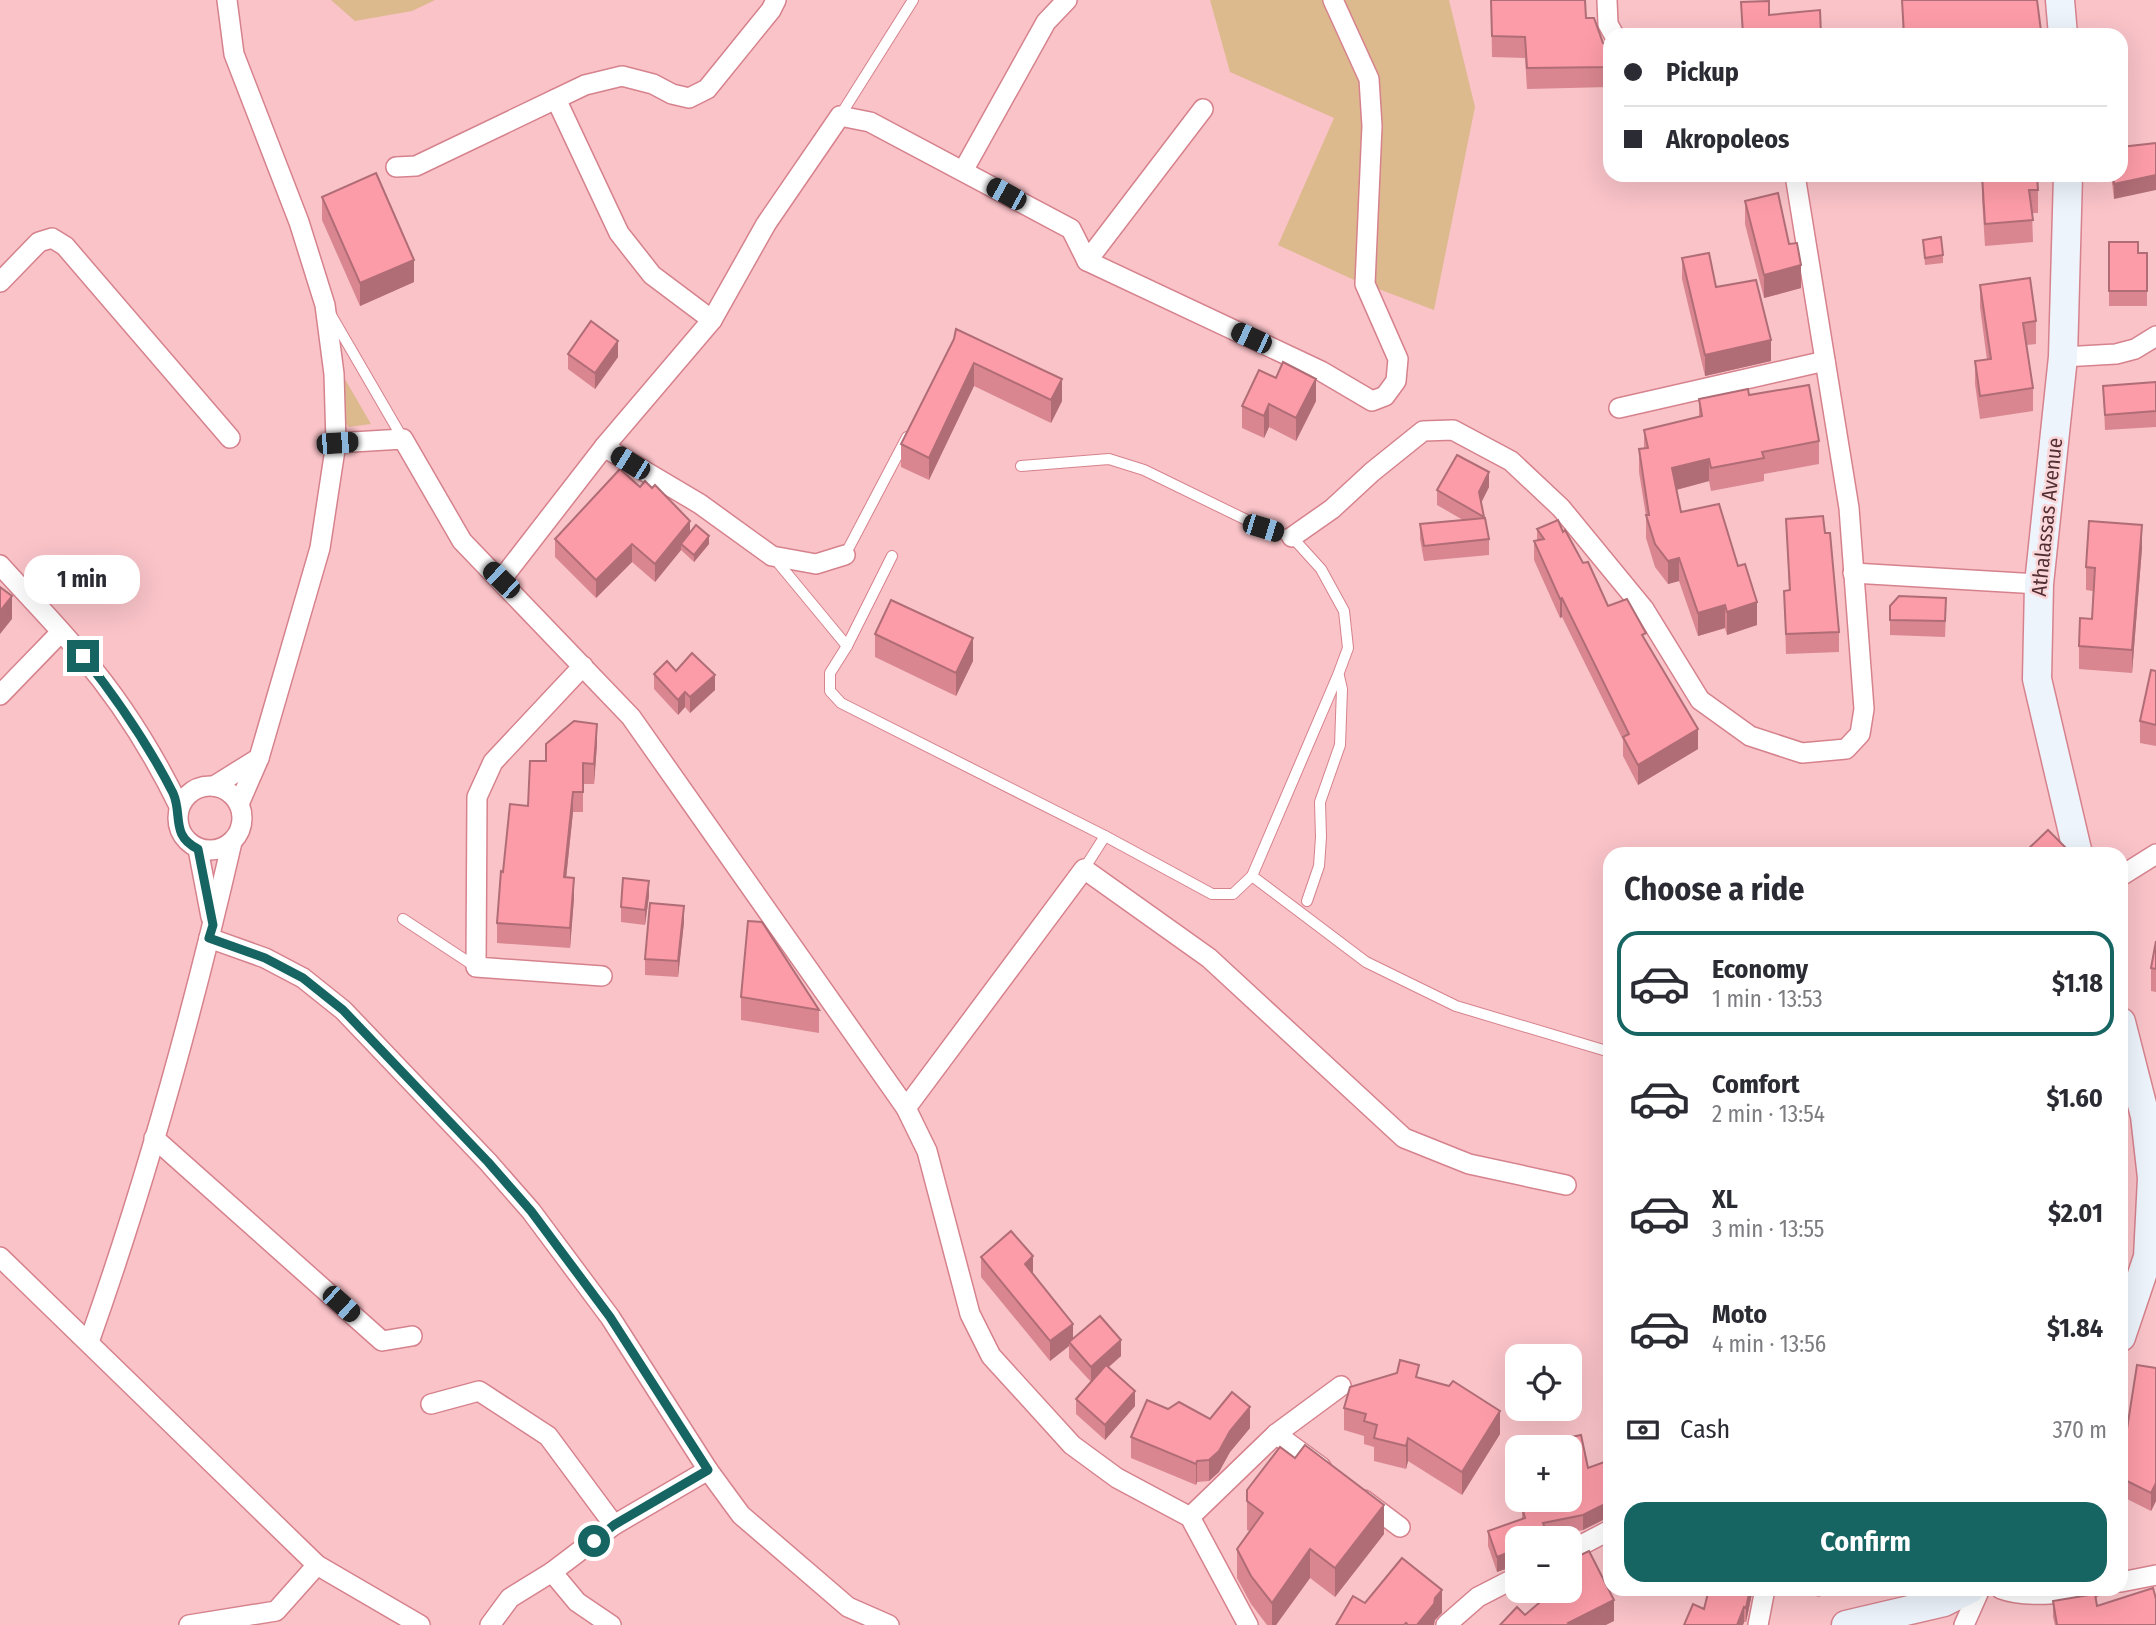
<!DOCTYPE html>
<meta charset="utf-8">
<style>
body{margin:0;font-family:"Fira Sans Condensed",sans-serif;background:#f7f7f7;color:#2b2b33;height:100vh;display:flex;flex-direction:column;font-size:26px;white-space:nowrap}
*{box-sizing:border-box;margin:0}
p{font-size:23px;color:#7c7c81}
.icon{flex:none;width:38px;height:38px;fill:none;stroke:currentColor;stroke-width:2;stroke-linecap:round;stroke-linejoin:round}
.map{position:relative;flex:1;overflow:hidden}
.sheet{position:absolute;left:1603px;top:847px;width:525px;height:749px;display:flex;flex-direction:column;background:#fff;border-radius:21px;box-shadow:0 7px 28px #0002}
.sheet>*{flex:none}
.banner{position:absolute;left:1603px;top:28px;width:525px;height:154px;border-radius:21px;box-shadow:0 7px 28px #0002;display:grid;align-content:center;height:154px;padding:0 21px;background:#fff}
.controls{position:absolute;left:1505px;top:1344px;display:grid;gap:14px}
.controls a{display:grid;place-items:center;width:77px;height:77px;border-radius:14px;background:#fff;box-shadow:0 7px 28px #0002;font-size:35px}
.end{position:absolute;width:32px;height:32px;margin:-16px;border:9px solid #166562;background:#fff;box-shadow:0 0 0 4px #fff}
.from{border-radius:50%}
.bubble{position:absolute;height:49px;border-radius:21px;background:#fff;box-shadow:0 7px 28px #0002;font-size:23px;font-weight:700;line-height:49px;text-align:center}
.car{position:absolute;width:21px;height:42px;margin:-21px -10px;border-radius:9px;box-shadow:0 0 5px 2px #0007;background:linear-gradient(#222 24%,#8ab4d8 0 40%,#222 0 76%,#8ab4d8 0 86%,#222 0)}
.banner b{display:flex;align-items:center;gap:24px;height:66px;font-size:26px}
.banner b+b{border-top:2px solid #e1e1e2}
.banner i{width:18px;height:18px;background:#2b2b33}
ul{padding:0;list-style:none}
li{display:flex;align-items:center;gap:21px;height:105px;margin:0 14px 10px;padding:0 7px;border:4px solid transparent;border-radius:21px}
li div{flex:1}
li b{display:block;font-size:26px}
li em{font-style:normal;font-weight:700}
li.active{border-color:#166562}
li>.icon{width:63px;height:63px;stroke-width:1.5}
h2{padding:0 21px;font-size:32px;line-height:84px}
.pay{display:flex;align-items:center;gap:18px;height:77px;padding:0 21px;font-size:26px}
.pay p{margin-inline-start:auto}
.action{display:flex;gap:14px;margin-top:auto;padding:14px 21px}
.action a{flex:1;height:80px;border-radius:21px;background:#166562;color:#fff;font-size:28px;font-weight:700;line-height:80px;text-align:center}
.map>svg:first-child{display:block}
.green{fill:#ddb98e}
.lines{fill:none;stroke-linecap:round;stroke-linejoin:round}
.service-casing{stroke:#d6828d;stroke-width:12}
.minor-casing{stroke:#d6828d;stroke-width:22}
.secondary-casing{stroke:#d6828d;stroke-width:31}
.service{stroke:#fff;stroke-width:10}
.minor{stroke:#fff;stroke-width:19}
.secondary{stroke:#edf4fc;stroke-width:28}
.wall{fill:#d98690}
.shaded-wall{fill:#b06d76}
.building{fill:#fc9ca8;stroke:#b06d76;stroke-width:2}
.route{stroke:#166562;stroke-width:9}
.labels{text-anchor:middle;stroke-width:5;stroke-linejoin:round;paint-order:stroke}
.street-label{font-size:21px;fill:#532f34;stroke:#fbd6d9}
</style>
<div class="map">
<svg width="2156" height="1625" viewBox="0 0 2156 1625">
<rect width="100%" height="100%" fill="#f9c3c8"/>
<g class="green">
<path d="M331,0H435L412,11L355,21Z"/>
<path d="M1210,0H1449L1475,107L1434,310L1352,279L1278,245L1334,118L1230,72Z"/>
<path d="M339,369L371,424L349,427L342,420Z"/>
</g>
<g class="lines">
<g class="service-casing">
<g id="service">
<path d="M840,116L913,0"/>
<path d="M331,315L403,439"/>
<path d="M845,555L907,437"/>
<path d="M892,556L847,646L830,673V691L841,703L1105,836L1212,894H1233L1252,876L1338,675L1348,648L1344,611L1321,569L1292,537L1263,528L1144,470L1109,459L1021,466"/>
<path d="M775,559L847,646"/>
<path d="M1084,869L1105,836"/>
<path d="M1252,876L1366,962L1456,1006L1610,1052"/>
<path d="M1307,901L1319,866L1321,837L1320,802L1340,745L1342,689L1339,676"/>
<path d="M403,919L476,967"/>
</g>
</g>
<g class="minor-casing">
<g id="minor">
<path d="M227,0L234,54L299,222L325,305L334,374L336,443L320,548L259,758L239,804"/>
<path d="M1607,0L1608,24L1614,35"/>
<path d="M556,99L619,233L652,275L712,320"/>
<path d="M396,167L416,166L585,85L622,76L653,84L672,94L689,98L707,89L771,10L776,0"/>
<path d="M963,171L1046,22L1067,0"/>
<path d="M1087,261L1203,109"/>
<path d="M0,282L39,242L52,238L65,246L230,438"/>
<path d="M2063,357L2116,354L2135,349L2156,336"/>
<path d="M1619,408L1825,361"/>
<path d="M336,443L403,439L462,541L631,717L906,1108L927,1151L970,1314L991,1356L1072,1445L1117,1478L1190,1517L1248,1625"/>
<path d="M604,447L700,504L772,556L816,564L845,555"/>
<path d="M1292,537L1332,509L1372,472L1423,431L1453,430L1511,461L1561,508L1644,609L1700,700L1750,736L1802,753L1846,749L1860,734L1864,709L1849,508L1795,175"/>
<path d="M0,565C28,596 57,625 83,657C122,703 153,753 179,806"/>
<path d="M1853,573L2039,584"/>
<path d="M501,580L604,447L712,320L766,224L840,116L870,122L1071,229L1087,261L1321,371L1372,401L1385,396L1396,381L1398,359L1365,284L1372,126L1369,79L1333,0"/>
<path d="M583,666L493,762L477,797L476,967L602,976"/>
<path d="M0,695L61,632"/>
<circle cx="210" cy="818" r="32"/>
<path d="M214,786L259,758"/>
<path d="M198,849L211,917"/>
<path d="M2121,876L2156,854"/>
<path d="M209,938L265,958L303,978L343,1010L488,1162L531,1211L610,1317L708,1470L741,1515L848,1607L889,1625"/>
<path d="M906,1108L1084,869L1209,958L1404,1138L1469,1164L1566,1185"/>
<path d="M154,1138L382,1341L412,1336"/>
<path d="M0,1257L317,1565L420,1625"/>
<path d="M89,1342C147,1179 193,1011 232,842"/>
<path d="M431,1404L479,1391L548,1436L614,1525"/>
<path d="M1276,1434L1321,1467"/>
<path d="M1364,1500L1400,1527"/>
<path d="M1190,1517L1276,1434L1341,1386"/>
<path d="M1570,1551L1610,1530"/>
<path d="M552,1572L577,1602L611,1625"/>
<path d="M2121,1582L2156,1575"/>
<path d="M2001,1589C2024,1598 2066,1594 2090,1589"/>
<path d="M189,1625L276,1611L317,1565"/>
<path d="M490,1625L510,1598L552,1572L614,1525L708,1470"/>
<path d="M1446,1625L1478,1597L1517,1577"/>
<path d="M1758,1625L1765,1589"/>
<path d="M1964,1625L1980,1589"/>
</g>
</g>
<g class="secondary-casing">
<g id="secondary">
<path d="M2060,0L2063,35"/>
<path d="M2068,175L2063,357L2039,584L2037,679L2078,854"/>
<path d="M2121,1022L2145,1116L2152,1178L2148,1257L2121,1337"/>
<path d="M1846,1625L1944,1602L1970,1589"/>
</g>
</g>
<use href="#service" class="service"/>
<use href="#minor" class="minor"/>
<use href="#secondary" class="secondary"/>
</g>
<g class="wall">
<path d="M1491,0L1586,18L1610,53V87L1527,89L1525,58L1492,57Z"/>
<path d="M1902,0L2041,31V35H1903Z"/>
<path d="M1982,175L2038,190V213H2032L2033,242L1985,246L1982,198Z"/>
<path d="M2111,175H2121L2114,199Z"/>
<path d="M322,197L414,282L360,306L322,220Z"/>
<path d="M1745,201L1789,244L1801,288L1764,298L1745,224Z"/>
<path d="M1923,240L1943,255V263L1925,265Z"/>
<path d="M2109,242L2138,253H2147V306H2109Z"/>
<path d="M1682,258L1716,287L1771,361L1705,376L1682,279Z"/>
<path d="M1980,285L2036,321V344L2026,345L2033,388V411L1980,419L1975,384V361L1987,360L1980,307Z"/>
<path d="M954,339L1062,401L1051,423L974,386L929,480L901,467V444Z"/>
<path d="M568,354L618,357L595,389L568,369Z"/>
<path d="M2156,382V427L2105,430L2103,386Z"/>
<path d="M1749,395L1819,441V464L1764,474V481L1711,491L1709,481L1676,490L1681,512L1738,566L1757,625L1727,635L1725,628L1698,636L1679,581L1668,584L1655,567L1646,538V516L1639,472V449H1644V430L1699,417V399Z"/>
<path d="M1316,401L1296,441L1269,427L1264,438L1242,428V406Z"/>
<path d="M1489,487L1481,503L1489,539V555L1424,561L1420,539V524L1463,520L1437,505V490Z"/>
<path d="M1786,519L1839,632V652L1786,654L1784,591H1789Z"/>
<path d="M1537,529L1563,532L1608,606L1646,642L1698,749L1638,785L1623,756V740L1562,617L1560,618L1534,560V541L1537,540Z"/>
<path d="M690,532L709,544L694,562L681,550L655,582L632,562L596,598L555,557V539Z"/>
<path d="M2142,548L2132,673L2079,669V646L2092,619L2093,591L2086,590V567Z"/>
<path d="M1890,606L1946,613L1945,637L1890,635Z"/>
<path d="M875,634L973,661L956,696L875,657Z"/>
<path d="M676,671L715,690L690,713L685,707L678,715L654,689V674Z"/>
<path d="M2156,671V746L2140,743V721Z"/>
<path d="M597,744L594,784H583V812H573L566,878L574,898L570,948L497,943V923L503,872L546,761Z"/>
<path d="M649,896L645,925L621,922V907Z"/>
<path d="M684,922L678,977L645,975V959Z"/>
<path d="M2156,941V992L2151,991V968Z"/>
<path d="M741,997L819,1010V1033L741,1020Z"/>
<path d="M2121,1146L2122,1160V1178H2121Z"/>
<path d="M981,1257L1033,1274L1073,1340L1121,1356L1109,1367L1135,1406L1105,1440L1076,1414V1399L1091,1382L1069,1358V1346L1050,1361L981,1277Z"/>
<path d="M2156,1368V1501L2151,1511L2123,1497L2121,1503V1426L2127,1429Z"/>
<path d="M1419,1378L1500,1434L1462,1495L1408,1461L1406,1469L1374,1461V1447L1364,1444V1436L1344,1430V1408Z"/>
<path d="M1610,1385V1406H1609V1390Z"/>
<path d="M1168,1409L1210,1419L1250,1428L1230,1452L1219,1472L1209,1481L1197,1482L1196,1485L1131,1458V1437Z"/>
<path d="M1581,1435L1588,1468L1610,1460V1519H1605L1583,1530L1548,1537L1549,1538H1517V1565L1497,1572L1488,1546V1531L1522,1519V1507L1544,1500H1570V1447H1548V1442Z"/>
<path d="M1295,1458L1384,1534L1335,1597L1310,1578L1276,1625H1267L1251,1604L1237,1578V1549L1250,1531L1247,1530V1490Z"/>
<path d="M1709,1589H1753L1746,1622H1744L1743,1625H1684L1704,1609Z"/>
<path d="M1789,1589H1822L1820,1597L1789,1591Z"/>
<path d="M1544,1591H1570L1614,1621L1525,1615L1546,1598Z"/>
<path d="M2053,1601L2097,1606L2156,1625H2055L2053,1617Z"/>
</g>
<g class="shaded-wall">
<path d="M2156,175V190L2114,199V184Z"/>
<path d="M414,260V282L360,306V283Z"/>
<path d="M1801,265V288L1764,298V275Z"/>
<path d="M1771,340V361L1705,376V355Z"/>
<path d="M618,341V357L595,389V373Z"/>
<path d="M974,363V386L929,480V458Z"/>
<path d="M1062,379V401L1051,423V400Z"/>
<path d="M1316,379V401L1296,441V418Z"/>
<path d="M1269,404V427L1264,438V416Z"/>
<path d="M1709,459V481L1672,491V468Z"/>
<path d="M1489,472V487L1479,507V492Z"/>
<path d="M690,521V539L681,544V550L655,582V564Z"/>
<path d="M2142,525V548L2132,673V650Z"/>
<path d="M709,536V544L694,562V555Z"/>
<path d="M632,544V562L596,598V580Z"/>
<path d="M1679,558V581L1668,584V561Z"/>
<path d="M12,596V619L0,634V611Z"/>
<path d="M1562,598V617L1560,618V599Z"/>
<path d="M1757,602V625L1727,635V612Z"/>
<path d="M1725,605V628L1698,636V613Z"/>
<path d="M973,638V661L956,696V673Z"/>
<path d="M715,675V690L690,713V697Z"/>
<path d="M685,692V707L678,715V700Z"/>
<path d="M597,724V744L594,784V764Z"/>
<path d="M1698,729V749L1638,785V765Z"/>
<path d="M573,792V812L564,898V877Z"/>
<path d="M574,878V898L570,948V928Z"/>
<path d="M649,881V896L645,925V910Z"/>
<path d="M684,906V922L678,977V961Z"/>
<path d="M1033,1256V1276L1025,1264Z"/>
<path d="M1073,1324V1343L1069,1342V1346L1050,1361V1341Z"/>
<path d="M1121,1340V1356L1091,1382V1367Z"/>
<path d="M1135,1391V1406L1105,1440V1425Z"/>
<path d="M1250,1407V1428L1230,1452L1219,1472L1209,1481V1460L1230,1431Z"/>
<path d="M1500,1411V1434L1462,1495V1472Z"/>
<path d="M1408,1438V1461L1406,1469V1446Z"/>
<path d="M1197,1461V1482L1196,1485V1464Z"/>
<path d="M2123,1479V1497L2121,1503V1485Z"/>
<path d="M2156,1483V1501L2151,1511V1493Z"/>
<path d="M1605,1504V1519L1583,1530V1515Z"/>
<path d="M1384,1505V1534L1335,1597V1568Z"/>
<path d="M1310,1549V1578L1276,1625H1272V1603Z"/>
<path d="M1517,1549V1565L1497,1572V1557Z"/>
<path d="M1750,1589H1753L1746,1622V1608Z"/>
<path d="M1846,1589H1866L1846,1596Z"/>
<path d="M1910,1589H1927L1910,1593Z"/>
<path d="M1442,1590V1613L1435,1620L1434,1625H1417L1435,1598Z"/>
<path d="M1614,1600V1621L1606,1625H1568V1623Z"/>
<path d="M1744,1607V1622L1743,1625H1737Z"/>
</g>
<g class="building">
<path d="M1491,0H1585L1586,18H1594L1603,43L1609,47L1610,67L1527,68L1525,37L1492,36Z"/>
<path d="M1902,0H2037L2041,31L1996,35H1904Z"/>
<path d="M1769,1V15L1820,10L1821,35H1743L1741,2Z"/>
<path d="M2156,143V175L2114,184L2113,175H2121V147Z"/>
<path d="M376,173L414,260L360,283L322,197Z"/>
<path d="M1982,175H2037L2038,190H2029L2033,220L1985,224Z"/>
<path d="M1778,193L1789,244L1797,243L1801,265L1764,275L1745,201Z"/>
<path d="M1941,237L1943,255L1925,258L1923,240Z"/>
<path d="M2109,242H2138V253H2147V291H2109Z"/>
<path d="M1709,253L1716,287L1756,280L1771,340L1705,355L1682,258Z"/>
<path d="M2030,278L2036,321L2023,323L2033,388L1980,396L1975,361L1991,359L1980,285Z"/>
<path d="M591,321L618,341L595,373L568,354Z"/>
<path d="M956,329L1062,379L1051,400L974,363L929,458L901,444L954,339Z"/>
<path d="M1283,362L1316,379L1296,418L1269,404L1264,416L1242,406L1259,370L1276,378Z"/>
<path d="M2156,382V411L2105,415L2103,386Z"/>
<path d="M1809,385L1819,441L1762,452L1764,458L1711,468L1709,459L1672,468L1681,512L1719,504L1738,566L1745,564L1757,602L1727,612L1725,605L1698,613L1679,558L1668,561L1655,544L1646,515H1649L1639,449L1648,448L1644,430L1702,416L1699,399L1748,389L1749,395Z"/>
<path d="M1457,455L1489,472L1479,492L1484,517L1437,490Z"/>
<path d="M620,469L640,487L645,481L652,488L655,485L690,521L655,564L632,544L596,580L555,539Z"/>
<path d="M1823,516L1825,533H1830L1839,632L1786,634L1784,591L1790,590L1786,519Z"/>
<path d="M1485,518L1489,539L1424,546L1420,524Z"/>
<path d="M1558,520L1563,532L1565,530L1583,563L1588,562L1608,606L1627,599L1646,633L1642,635L1698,729L1638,765L1623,737L1629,734L1562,598L1560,599L1534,541L1544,539L1537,529Z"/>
<path d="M2089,521L2142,525L2132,650L2079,646L2080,618L2092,619L2095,568L2086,567Z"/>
<path d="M696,525L709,536L694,555L681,544Z"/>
<path d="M0,587L12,596L0,611Z"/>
<path d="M1899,596L1946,598L1945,621L1890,620V606Z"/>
<path d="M891,600L973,638L956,673L875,634Z"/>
<path d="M692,653L715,675L690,697L685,692L678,700L654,674L667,661L676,671Z"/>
<path d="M2151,670L2156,671V725L2140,721Z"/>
<path d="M574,721L597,724L594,764L583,763V792H573L564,877L574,878L570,928L497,923L501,871L503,872L510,804L528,806L530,761H546V744Z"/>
<path d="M2048,830L2071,853L2024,854V853Z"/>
<path d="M623,878L649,881L645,910L621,907Z"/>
<path d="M650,903L684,906L678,961L645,959Z"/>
<path d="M748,921L762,922L819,1010L741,997Z"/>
<path d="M2156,941V969L2151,968Z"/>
<path d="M1011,1231L1033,1256L1025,1264L1073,1324L1050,1341L981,1257Z"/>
<path d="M1100,1316L1121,1340L1091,1367L1069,1342Z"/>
<path d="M1400,1360L1419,1365L1416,1377L1449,1386L1453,1381L1500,1411L1462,1472L1408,1438L1406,1446L1374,1438L1377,1425L1364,1421L1366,1414L1344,1408L1350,1387L1397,1373Z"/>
<path d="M1106,1365L1135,1391L1105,1425L1076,1399Z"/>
<path d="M2137,1365L2156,1368V1483L2151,1493L2123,1479L2121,1485V1426L2127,1429Z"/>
<path d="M1232,1392L1250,1407L1230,1431L1219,1451L1209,1460L1197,1461L1196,1464L1131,1437L1147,1400L1168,1409L1179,1402L1210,1419Z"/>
<path d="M1581,1435L1588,1468L1610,1460V1503L1605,1504L1583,1515L1543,1523L1549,1538H1517V1549L1497,1557L1488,1531L1525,1518L1522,1507L1544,1500H1570V1447H1549L1548,1442Z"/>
<path d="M1305,1445L1384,1505L1335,1568L1310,1549L1272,1603L1251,1576L1237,1549L1263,1513L1247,1501V1490L1280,1447L1295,1458Z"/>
<path d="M1589,1551L1614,1600L1568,1623L1570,1625H1500L1517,1607L1525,1615L1553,1591H1570V1560Z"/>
<path d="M1402,1558L1442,1590L1435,1598L1434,1604L1417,1625H1408L1406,1623L1404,1625H1336L1353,1596L1365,1603Z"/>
<path d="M2153,1588L2156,1599V1625H2057L2053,1601L2095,1594L2097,1606Z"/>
<path d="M1709,1589H1750L1746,1608L1744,1607L1737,1625H1684L1693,1604L1704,1609Z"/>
</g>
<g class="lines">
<path class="route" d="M83,656C117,699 148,744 173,793C183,815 170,835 198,849L213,925L209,938L265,958L303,978L343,1010L488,1162L531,1211L610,1317L708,1470L614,1525L594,1541"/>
</g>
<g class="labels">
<g class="street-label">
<text transform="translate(2047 517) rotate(-84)" y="7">Athalassas Avenue</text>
</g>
</g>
</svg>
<div class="controls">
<a><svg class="icon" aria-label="locate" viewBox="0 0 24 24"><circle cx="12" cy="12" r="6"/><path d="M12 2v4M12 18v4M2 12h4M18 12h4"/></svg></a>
<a>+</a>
<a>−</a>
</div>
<i class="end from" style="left:594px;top:1541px"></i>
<i class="end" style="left:83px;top:656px"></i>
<div class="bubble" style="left:24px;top:555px;width:116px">1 min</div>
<i class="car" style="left:1006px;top:194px;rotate:299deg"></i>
<i class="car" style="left:1251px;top:338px;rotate:295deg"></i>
<i class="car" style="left:337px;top:443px;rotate:86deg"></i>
<i class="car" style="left:630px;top:463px;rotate:302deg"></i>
<i class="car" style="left:1263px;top:528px;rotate:107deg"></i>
<i class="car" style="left:501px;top:580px;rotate:314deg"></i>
<i class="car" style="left:341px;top:1304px;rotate:132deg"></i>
<div class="banner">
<b><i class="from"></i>Pickup</b>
<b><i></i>Akropoleos</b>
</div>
<section class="sheet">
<h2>Choose a ride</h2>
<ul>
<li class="active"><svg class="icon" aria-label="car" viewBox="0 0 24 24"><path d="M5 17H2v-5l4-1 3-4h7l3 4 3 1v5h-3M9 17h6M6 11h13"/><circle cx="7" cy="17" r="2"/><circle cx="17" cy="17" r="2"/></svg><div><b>Economy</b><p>1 min · 13:53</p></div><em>$1.18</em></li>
<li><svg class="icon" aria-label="car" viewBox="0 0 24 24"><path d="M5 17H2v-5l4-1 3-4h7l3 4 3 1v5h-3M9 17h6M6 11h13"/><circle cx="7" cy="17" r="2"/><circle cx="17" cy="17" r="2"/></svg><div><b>Comfort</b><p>2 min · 13:54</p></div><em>$1.60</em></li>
<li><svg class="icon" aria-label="car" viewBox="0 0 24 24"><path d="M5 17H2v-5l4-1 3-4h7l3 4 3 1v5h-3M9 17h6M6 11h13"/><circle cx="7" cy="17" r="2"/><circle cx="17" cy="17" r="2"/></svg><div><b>XL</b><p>3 min · 13:55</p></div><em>$2.01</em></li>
<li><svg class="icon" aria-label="car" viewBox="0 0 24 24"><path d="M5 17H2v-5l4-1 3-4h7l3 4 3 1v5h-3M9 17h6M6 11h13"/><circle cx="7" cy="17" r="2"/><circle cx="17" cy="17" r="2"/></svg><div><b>Moto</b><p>4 min · 13:56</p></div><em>$1.84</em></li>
</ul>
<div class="pay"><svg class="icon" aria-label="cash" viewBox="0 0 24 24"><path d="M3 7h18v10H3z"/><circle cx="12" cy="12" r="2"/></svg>Cash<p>370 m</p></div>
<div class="action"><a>Confirm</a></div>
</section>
</div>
